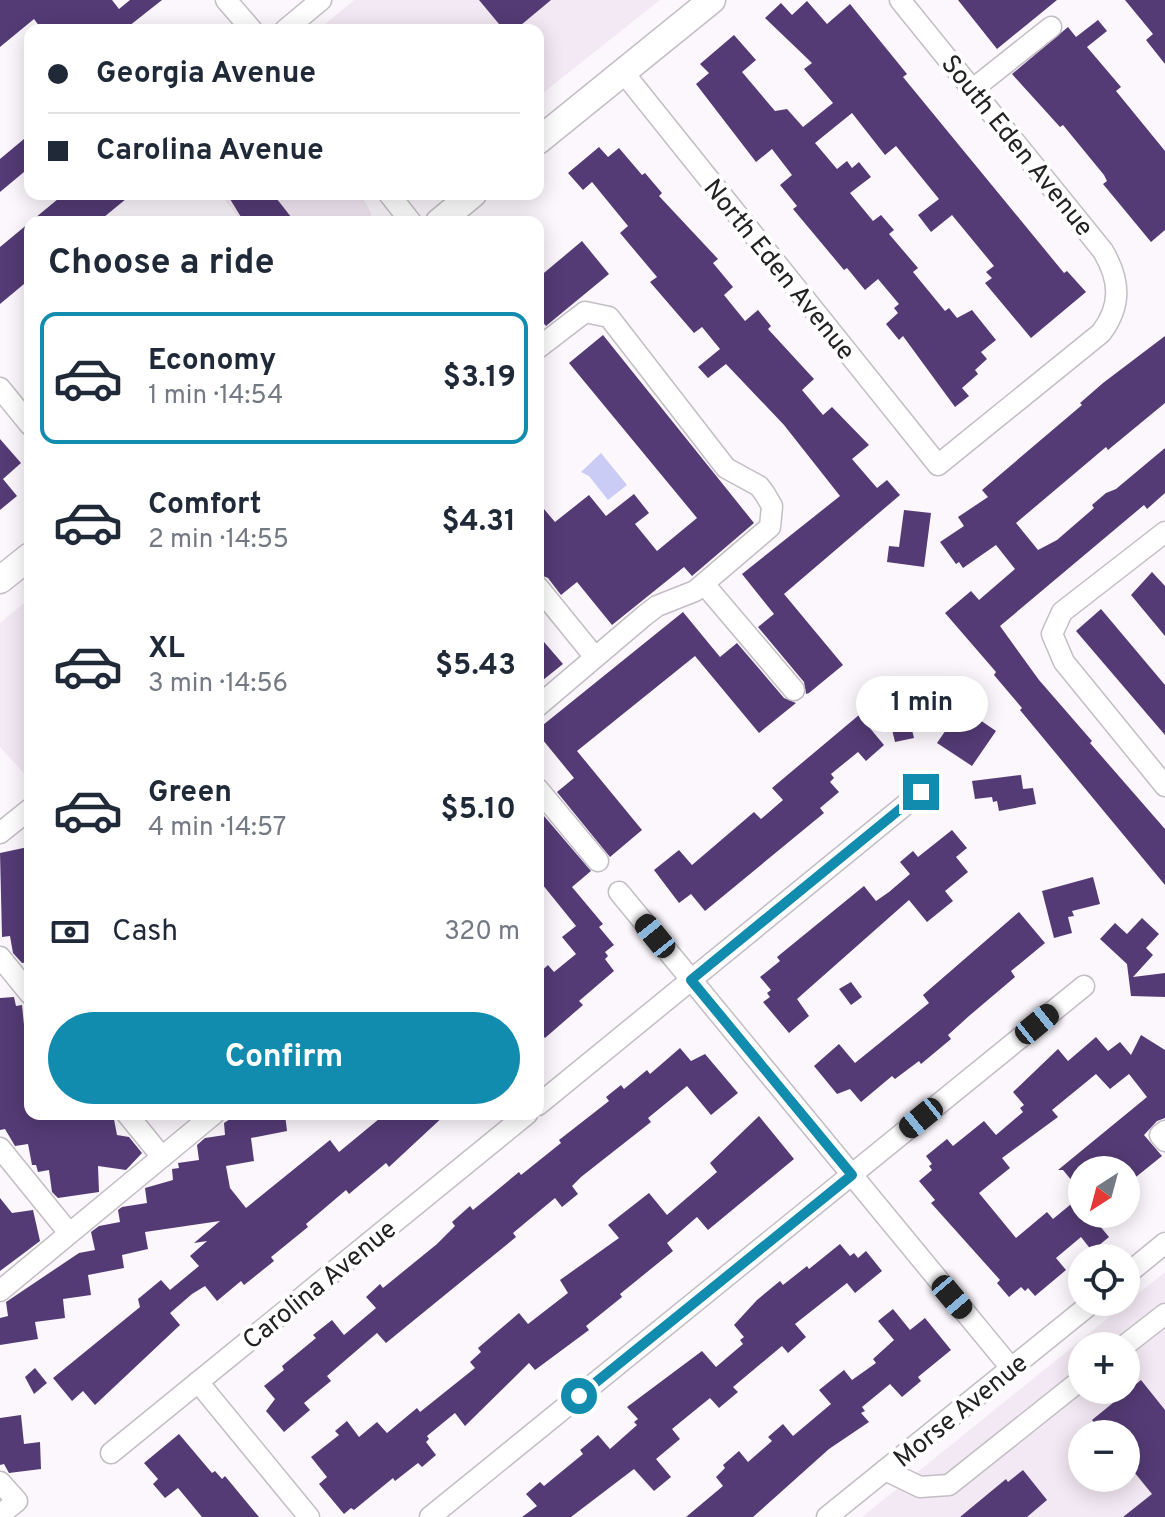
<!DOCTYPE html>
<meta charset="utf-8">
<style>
body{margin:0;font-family:Overpass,sans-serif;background:#f2f2f3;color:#1f2937;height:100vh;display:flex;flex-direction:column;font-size:30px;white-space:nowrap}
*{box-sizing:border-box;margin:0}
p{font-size:26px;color:#747a83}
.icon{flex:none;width:44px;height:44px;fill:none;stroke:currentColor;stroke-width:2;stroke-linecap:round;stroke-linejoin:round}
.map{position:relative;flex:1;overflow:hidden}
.sheet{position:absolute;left:24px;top:216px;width:520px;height:904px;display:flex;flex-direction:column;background:#fff;border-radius:16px;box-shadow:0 4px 20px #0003}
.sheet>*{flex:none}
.guide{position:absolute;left:24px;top:24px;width:520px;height:176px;border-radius:16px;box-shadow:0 4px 20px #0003;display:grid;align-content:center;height:176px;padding:0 24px;background:#fff}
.needle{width:52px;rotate:216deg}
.controls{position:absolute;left:1068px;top:1156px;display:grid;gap:16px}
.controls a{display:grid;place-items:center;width:72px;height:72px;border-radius:50%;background:#fff;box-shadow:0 4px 20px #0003;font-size:40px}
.end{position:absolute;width:36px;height:36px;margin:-18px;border:10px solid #118cae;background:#fff;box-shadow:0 0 0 4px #fff}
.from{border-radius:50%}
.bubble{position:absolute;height:56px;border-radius:28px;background:#fff;box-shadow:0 4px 20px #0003;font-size:26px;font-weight:700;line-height:56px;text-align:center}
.car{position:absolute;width:24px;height:48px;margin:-24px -12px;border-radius:10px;box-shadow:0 0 6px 2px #0007;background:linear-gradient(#222 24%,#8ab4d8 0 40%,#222 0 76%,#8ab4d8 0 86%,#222 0)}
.guide b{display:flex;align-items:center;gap:28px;height:76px;font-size:30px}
.guide b+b{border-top:2px solid #e0e1e3}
.guide i{width:20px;height:20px;background:#1f2937}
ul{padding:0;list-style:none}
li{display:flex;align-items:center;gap:24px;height:132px;margin:0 16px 12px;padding:0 8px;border:4px solid transparent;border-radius:16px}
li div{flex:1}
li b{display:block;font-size:30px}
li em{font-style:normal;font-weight:700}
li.current{border-color:#118cae}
li>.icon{width:72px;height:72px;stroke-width:1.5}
h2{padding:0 24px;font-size:36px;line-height:96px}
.pay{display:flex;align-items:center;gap:20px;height:88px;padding:0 24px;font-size:30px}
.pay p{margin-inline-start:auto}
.button{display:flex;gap:16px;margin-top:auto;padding:16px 24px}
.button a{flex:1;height:92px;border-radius:48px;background:#118cae;color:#fff;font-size:32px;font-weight:700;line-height:92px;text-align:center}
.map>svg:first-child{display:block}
.built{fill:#f3e9f4;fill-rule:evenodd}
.water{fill:#caccf6}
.building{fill:#543b75}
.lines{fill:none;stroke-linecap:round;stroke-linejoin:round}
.minor-casing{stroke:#c2bec3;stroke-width:23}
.major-casing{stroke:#c2bec3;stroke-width:29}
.minor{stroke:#fff;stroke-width:20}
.major{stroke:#fff;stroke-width:26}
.route{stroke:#118cae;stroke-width:10}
.labels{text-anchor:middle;stroke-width:8;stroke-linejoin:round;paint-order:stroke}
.street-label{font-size:26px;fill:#222123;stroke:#fff}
</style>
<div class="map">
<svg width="1165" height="1517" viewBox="0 0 1165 1517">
<rect width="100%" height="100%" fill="#fcf7fd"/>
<g class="built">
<path d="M354,0H660L538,97V30H318Z"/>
<path d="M220,194H361L371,213L370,222H242Z"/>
<path d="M30,598V780L0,747V623Z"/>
<path d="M1165,1272V1517H862ZM1082,1346H1126V1390H1082ZM1082,1434H1126V1478H1082Z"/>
</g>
<path class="water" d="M601,453L627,485L608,500L589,476L581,472Z"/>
<g class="building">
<path d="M0,0H112L119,9L130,0H162L124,30H42L34,19L0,47Z"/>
<path d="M479,0H551L515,30H504Z"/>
<path d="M958,0H1057L997,49Z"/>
<path d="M1125,0H1165V64L1146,40L1153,34Z"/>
<path d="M807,1L827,24L850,4L907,74L903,77L1064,273L1067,271L1086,292L1031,338L985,283L992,278L986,272L994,266L952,215L931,232L918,215L939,199L896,146L885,155L852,113L815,143L837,169L847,161L852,168L859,162L871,177L850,193L873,221L881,215L894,230L889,234L918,268L913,272L945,311L949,308L957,318L972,310L996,340L981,352L987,359L975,370L978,374L962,388L969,396L955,407L903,336L899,340L886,324L898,313L894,308L899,304L878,279L865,290L847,268L844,270L793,209L797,206L780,185L792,175L772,149L756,162L696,84L709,73L700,64L734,35L756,60L742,72L775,111L787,109L803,127L833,103L804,69L812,63L765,18L781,3L792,15Z"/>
<path d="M1098,20L1107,31L1087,47L1121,87L1116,91L1165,151V230L1151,242L1103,184L1107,181L1104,175L1063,125L1060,127L1012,74L1068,27L1076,37Z"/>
<path d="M30,134V167L0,192V159Z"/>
<path d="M599,147L608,157L619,148L642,175L645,173L662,193L659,196L718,259L713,263L733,287L724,295L745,321L758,310L771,326L768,329L814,379L802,390L823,415L832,407L869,445L852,459L877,488L887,480L900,495L784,594L843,665L809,693L806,694L804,682L758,627L774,614L742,574L840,496L784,425L726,364L708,378L698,367L720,349L702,327L694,333L650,282L657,277L620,233L628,226L592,182L583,190L568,173Z"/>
<path d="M64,194H132L98,222H30V279L0,304V247Z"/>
<path d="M227,194H273L295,222H244Z"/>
<path d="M582,241L609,274L546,326L538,317V278Z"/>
<path d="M603,335L754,523L692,576L684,567L612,625L577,582L561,595L548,578L538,574V502L555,522L589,495L606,516L634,494L649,513L635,524L657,551L697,518L569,363Z"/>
<path d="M1165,336V403L1108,450L1106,447L1016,523L1038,550L1057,540L1094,508L1092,505L1106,493L1116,489L1165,448V493L1147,509L1144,505L1000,626L1039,680L1092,741L1090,743L1165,829V885L1020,710L1022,708L994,675L996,672L945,613L971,591L979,600L1015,569L996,545L963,568L959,562L956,564L940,542L964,526L958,517L988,497L982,490L1082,405L1080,403L1103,383Z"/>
<path d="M0,439L21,463L3,479L17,496L0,510Z"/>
<path d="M904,510L931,513L924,567L887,562L889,546L899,547Z"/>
<path d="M1152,572L1165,586V636L1131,595Z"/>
<path d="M1101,609L1165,685V735L1076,631Z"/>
<path d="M683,612L720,657L737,643L784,698L796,703L759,733L695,656L577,751L642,830L610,857L557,792L574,778L538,734V729Z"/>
<path d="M538,635L563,664L538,684Z"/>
<path d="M918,688L923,715L909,718L914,738L895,742L884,696Z"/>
<path d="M966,701L981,712L977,718L996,731L972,766L937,743Z"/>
<path d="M859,715L884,745L866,761L858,752L831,774L834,778L830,782L839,792L820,808L824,813L705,911L691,894L679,903L654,870L679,850L692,865L754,812L761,819L783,800L772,788Z"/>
<path d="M1021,775L1023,789L1033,788L1036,804L999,811L997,801L993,802L992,797L975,799L972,781Z"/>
<path d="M538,809L591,871L572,887L603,924L599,927L614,945L605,952L608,956L605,959L614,971L579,1001L583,1005L545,1038L538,1030V994L544,989L538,982V974L548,965L554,972L576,954L562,937L576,926L538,879Z"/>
<path d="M952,830L967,848L956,857L968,872L945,891L953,901L927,922L909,900L797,999L809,1016L789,1033L763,1002L770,997L767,993L771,990L760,977L780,961L777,957L864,886L876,901L889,892L910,874L900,862L913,851L918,857Z"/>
<path d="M28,847L30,962L22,963L13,953L10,936L2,937L0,853Z"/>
<path d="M1093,877L1100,904L1072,911L1074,916L1068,917L1072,933L1054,938L1042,891Z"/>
<path d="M1019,912L1045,943L1011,971L1015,977L969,1016L948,1035L951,1039L921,1064L919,1061L895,1079L892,1076L861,1102L850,1089L837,1094L814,1066L839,1044L855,1063L929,1003L923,995Z"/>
<path d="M1142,918L1159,934L1146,948L1153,955L1133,977L1165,973V997L1131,996L1127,964L1100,939L1115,923L1127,934Z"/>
<path d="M851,982L862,997L851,1005L839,989Z"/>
<path d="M14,997L16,1006L22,1005L24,1025L30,1024V1114H113L117,1135L129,1137L142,1153L126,1170L98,1166L99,1192L58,1198L52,1192L49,1170L38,1172L36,1165H32L28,1144L15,1146L5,1129L0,1130V998Z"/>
<path d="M1141,1035L1165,1050V1118L1157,1121L1144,1135L1162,1156L1126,1185V1170H1082V1193L1063,1170H1058L1147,1097L1129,1074L1110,1089L1096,1074L1052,1110L1058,1117L1002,1158L1010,1168L979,1193L1016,1238L1047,1212L1053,1219L1082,1195V1214H1090L1109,1237L1092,1251L1081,1237L1056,1258L1066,1270L1035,1296L1028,1288L1025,1291L1021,1287L1009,1297L997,1283L1000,1280L931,1203L935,1200L919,1181L932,1170L929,1166L932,1164L926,1156L947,1139L953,1146L984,1121L996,1135L1023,1112L1020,1108L1024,1105L1013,1092L1058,1049L1068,1061L1096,1037L1108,1051L1120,1042L1131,1055Z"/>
<path d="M680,1048L691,1061L705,1054L738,1093L711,1115L687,1086L648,1118L651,1122L581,1177L572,1186L578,1194L562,1207L555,1198L513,1233L516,1237L386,1343L377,1333L327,1376L331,1381L304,1403L310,1410L284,1432L266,1411L275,1399L264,1386L284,1370L282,1366L316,1338L313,1335L332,1320L344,1335L376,1308L366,1297L380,1284L383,1288L437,1244L455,1226L452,1222L470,1206L473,1210L519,1172L521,1175L561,1143L559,1140L609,1101L606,1097L621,1085L624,1089L647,1070L650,1074Z"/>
<path d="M253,1114H285L287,1131L251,1138L254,1161L226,1166L230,1188L246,1208L330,1140L339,1152L385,1114H446L389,1167L386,1163L349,1194L346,1190L306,1224L308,1227L271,1257L274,1261L244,1285L241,1281L217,1301L205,1286L192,1294L170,1313L180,1325L95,1405L83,1391L72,1401L53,1378L140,1307L138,1299L161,1280L170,1290L199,1266L190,1256L207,1241L194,1243L220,1221L145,1232L148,1249L122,1255L124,1268L88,1275L91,1295L63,1299L65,1318L35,1322L38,1339L0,1345V1318L8,1316L6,1302L79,1253L95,1250L91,1232L99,1226L120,1222L118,1210L122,1207L147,1203L145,1188L173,1180L172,1169L179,1168L178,1163L199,1160L197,1145L205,1138L225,1135L224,1123L230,1119Z"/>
<path d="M759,1116L794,1159L708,1230L697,1217L667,1243L673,1251L620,1294L622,1297L586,1326L589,1330L535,1370L529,1363L465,1426L455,1413L427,1436L429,1439L426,1442L436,1455L422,1467L418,1463L395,1481L393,1478L354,1510L351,1508L344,1514L319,1484L327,1477L311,1457L339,1435L335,1431L347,1421L359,1437L377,1422L387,1433L417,1408L420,1412L475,1368L470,1362L481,1352L478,1348L519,1313L528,1324L568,1293L560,1280L619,1238L608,1225L649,1193L667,1215L717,1172L710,1163Z"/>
<path d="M0,1198L12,1213L33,1210L40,1241L0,1271Z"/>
<path d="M840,1244L850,1256L854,1253L858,1258L866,1251L882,1271L855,1293L847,1283L795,1324L806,1337L788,1353L782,1346L733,1387L738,1392L719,1408L710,1398L672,1429L680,1439L656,1459L671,1477L654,1491L634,1469L571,1517H522L537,1506L526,1494L540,1482L544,1486L583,1454L580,1450L598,1435L610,1449L637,1425L634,1422L638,1419L627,1407L702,1351L716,1367L743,1344L740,1340L744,1337L734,1325L757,1300L780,1281L783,1285L807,1266L809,1269Z"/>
<path d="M893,1309L910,1330L925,1318L951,1350L918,1377L921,1381L902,1397L890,1384L862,1407L865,1411L861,1413L869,1422L829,1449L753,1517H686L723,1486L716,1477L725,1468L723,1465L739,1451L748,1462L772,1441L768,1437L783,1424L793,1436L831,1404L819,1390L844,1370L852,1380L876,1363L873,1359L894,1340L878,1321Z"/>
<path d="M35,1368L47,1383L34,1394L25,1377Z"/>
<path d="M1141,1380L1165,1410V1517H1123L1152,1494L1126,1462V1434H1104L1092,1420Z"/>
<path d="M21,1415L24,1444L40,1442L41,1469L9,1473L4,1464L0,1465V1418Z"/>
<path d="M179,1434L212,1473L215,1471L222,1479L225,1476L259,1517H202L178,1488L165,1498L153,1484L158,1479L144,1463Z"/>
<path d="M1023,1470L1047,1500L1027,1517H960L1006,1479L1008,1482Z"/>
</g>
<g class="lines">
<g class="minor-casing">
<g id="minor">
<path d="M226,0L252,30"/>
<path d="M285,30L321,0"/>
<path d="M623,72L938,465L1101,333C1122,305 1120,280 1103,251L900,0"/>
<path d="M973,89L1051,27"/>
<path d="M389,194L411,222"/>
<path d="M538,348L585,312L609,317L726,468L759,486L765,494L772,506L770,527L695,591L657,606L644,616L538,706"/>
<path d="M0,388L30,425"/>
<path d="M1165,532L1062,612L1052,634L1064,662L1165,786"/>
<path d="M704,584L794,690"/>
<path d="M538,587L594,656"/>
<path d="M538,789L598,861"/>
<path d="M0,833L30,809"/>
<path d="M619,892L1011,1368"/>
<path d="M0,957L30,994"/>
<path d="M538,1105L921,792"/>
<path d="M127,1114L162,1157"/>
<path d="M1165,1131L1160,1135L1165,1141"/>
<path d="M0,1148L69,1233"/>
<path d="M1126,1275L1165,1243"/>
<path d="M0,1291L214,1114"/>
<path d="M1124,1346L1165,1314"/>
<path d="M198,1382L309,1517"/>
<path d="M111,1453L527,1114"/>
<path d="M885,1470L920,1487L949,1485L1082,1379"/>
<path d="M0,1482L17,1501L0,1515"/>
<path d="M430,1517L1084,986"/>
<path d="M827,1517L1093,1302"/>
</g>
</g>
<g class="major-casing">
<g id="major">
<path d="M538,141L712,0"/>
<path d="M439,222L473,194"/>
<path d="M0,580L30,556"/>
</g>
</g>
<use href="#minor" class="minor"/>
<use href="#major" class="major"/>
</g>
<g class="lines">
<path class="route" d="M579,1396L852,1175L691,980L921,792"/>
</g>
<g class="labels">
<g class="street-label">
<text transform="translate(1018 145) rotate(51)" y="9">South Eden Avenue</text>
<text transform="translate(780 269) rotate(51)" y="9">North Eden Avenue</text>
<text transform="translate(319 1284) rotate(-39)" y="9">Carolina Avenue</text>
<text transform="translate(960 1410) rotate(-39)" y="9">Morse Avenue</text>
</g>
</g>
</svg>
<div class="controls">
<a><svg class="needle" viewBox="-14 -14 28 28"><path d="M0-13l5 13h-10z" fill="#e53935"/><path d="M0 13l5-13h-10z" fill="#747a83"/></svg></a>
<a><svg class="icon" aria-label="locate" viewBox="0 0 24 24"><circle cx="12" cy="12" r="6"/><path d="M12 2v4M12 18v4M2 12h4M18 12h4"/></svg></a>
<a>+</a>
<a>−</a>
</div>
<i class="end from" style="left:579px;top:1396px"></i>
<i class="end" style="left:921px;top:792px"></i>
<div class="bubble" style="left:856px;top:676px;width:132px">1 min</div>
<i class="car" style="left:655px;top:936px;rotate:321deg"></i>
<i class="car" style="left:1037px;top:1024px;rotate:51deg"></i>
<i class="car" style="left:921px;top:1118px;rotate:231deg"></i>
<i class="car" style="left:952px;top:1297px;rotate:140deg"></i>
<div class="guide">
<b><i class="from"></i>Georgia Avenue</b>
<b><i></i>Carolina Avenue</b>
</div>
<section class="sheet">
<h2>Choose a ride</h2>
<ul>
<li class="current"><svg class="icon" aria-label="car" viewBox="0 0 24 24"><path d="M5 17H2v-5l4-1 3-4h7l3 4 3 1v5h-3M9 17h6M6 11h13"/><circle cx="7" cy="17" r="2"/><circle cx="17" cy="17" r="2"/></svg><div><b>Economy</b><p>1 min · 14:54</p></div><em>$3.19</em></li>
<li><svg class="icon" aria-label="car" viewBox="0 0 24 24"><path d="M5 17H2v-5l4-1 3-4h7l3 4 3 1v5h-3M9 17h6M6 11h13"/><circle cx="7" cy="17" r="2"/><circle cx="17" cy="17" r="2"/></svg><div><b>Comfort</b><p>2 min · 14:55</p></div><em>$4.31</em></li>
<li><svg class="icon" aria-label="car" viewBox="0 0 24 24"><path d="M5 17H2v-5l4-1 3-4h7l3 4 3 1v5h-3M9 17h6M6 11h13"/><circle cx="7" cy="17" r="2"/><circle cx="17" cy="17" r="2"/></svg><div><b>XL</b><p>3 min · 14:56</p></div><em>$5.43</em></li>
<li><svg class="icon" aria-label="car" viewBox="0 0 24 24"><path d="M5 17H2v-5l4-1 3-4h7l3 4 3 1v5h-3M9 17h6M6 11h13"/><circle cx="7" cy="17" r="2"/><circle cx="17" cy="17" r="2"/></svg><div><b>Green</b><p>4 min · 14:57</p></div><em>$5.10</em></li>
</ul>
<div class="pay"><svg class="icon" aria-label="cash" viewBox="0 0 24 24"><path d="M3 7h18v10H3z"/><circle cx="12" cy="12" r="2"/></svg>Cash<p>320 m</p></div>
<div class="button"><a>Confirm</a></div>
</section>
</div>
